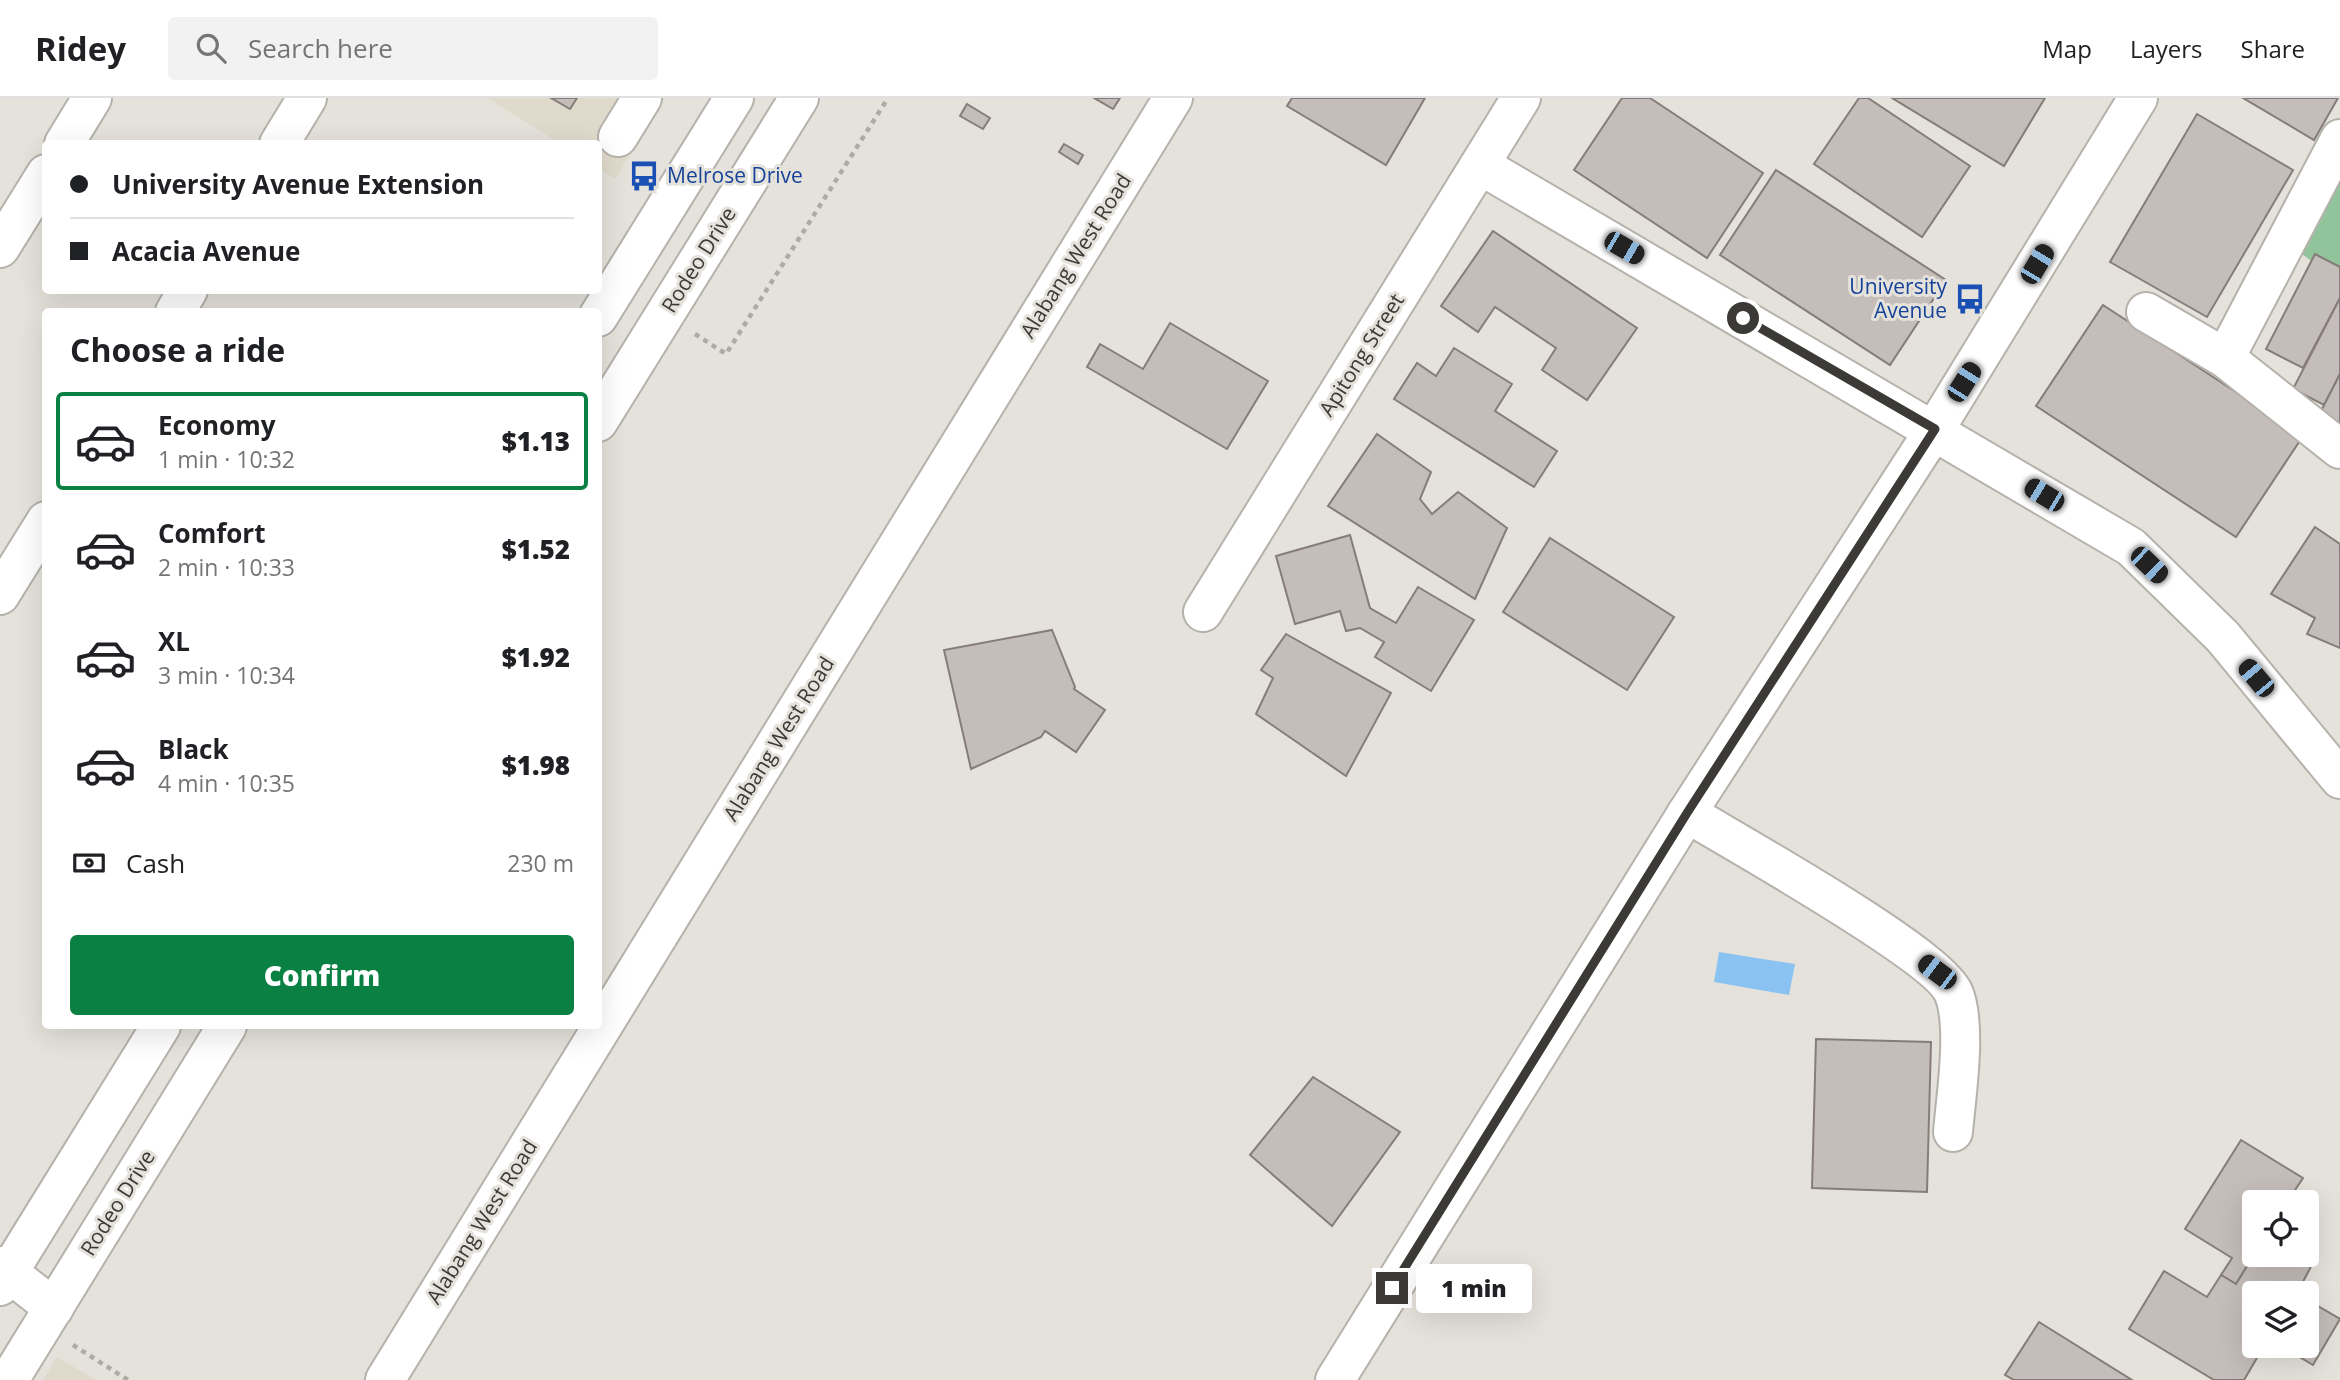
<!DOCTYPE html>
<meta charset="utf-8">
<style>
body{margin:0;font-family:"Open Sans",sans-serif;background:#f2f2f2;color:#202124;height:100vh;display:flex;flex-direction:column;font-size:26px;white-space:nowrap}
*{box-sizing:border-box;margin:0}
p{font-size:23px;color:#757577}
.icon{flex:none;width:38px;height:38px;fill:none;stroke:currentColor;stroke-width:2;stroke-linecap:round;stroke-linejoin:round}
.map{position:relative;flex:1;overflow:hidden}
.sheet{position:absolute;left:42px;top:210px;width:560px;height:721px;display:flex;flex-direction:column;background:#fff;border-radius:7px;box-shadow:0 7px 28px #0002}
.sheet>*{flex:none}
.hud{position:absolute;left:42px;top:42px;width:560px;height:154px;border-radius:7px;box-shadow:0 7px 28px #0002;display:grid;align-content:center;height:154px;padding:0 28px;background:#fff}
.controls{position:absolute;left:2242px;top:1092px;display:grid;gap:14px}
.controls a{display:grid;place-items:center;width:77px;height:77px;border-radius:7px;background:#fff;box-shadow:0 7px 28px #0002;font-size:35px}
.end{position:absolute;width:32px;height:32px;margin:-16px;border:9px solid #3b3a37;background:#fff;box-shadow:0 0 0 4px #fff}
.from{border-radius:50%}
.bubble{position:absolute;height:49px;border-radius:7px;background:#fff;box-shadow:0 7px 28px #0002;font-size:23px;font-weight:800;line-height:49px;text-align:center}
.car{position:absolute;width:21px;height:42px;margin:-21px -10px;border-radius:9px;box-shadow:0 0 5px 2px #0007;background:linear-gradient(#222 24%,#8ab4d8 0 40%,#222 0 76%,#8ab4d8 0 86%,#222 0)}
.hud b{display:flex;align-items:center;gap:24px;height:66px;font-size:26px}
.hud b+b{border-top:2px solid #e0e0e0}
.hud i{width:18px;height:18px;background:#202124}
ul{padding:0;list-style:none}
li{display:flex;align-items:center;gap:21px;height:98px;margin:0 14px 10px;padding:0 14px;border:4px solid transparent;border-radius:7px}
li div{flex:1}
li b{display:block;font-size:26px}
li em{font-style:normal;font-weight:800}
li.current{border-color:#0b8043}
li>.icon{width:63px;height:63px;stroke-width:1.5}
h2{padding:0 28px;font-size:32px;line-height:84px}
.pay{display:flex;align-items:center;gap:18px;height:77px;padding:0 28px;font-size:26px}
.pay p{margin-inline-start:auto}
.button{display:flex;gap:14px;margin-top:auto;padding:14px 28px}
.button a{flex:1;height:80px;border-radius:7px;background:#0b8043;color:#fff;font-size:28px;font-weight:800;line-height:80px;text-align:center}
header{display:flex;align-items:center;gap:42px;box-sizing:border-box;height:98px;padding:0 35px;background:#fff;border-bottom:2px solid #e0e0e0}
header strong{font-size:33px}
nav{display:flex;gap:38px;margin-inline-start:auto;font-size:24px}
.search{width:490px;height:63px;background:#f2f2f2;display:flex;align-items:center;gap:18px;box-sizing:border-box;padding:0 24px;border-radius:7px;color:#757577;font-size:26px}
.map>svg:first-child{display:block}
.built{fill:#dfdacb}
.green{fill:#92c49c}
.water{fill:#8ac2f2}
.building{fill:#c5bdb9;stroke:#857d79;stroke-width:2}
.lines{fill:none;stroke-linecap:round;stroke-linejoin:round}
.minor-casing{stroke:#b5b2ab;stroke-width:42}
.major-casing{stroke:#b5b2ab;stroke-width:42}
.path{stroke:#adaba5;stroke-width:4.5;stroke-dasharray:5 5;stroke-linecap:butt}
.minor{stroke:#fff;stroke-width:38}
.major{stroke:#fff;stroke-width:38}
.route{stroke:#3b3a37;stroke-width:9}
.labels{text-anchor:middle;stroke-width:6;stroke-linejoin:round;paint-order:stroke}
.transit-label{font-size:21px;fill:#164399;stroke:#e5e2db;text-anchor:start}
.street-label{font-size:21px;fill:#3b3a37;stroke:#e5e2db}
</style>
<header>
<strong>Ridey</strong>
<div class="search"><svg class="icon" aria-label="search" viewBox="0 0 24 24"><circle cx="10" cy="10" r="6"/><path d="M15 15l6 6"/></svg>Search here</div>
<nav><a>Map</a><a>Layers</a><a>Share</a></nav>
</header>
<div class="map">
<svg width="2340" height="1282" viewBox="0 0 2340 1282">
<rect width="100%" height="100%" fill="#e5e2db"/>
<g class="built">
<path d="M488,0H665L615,81L599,70L598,46L559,45Z"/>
<path d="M57,1259L96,1282H43Z"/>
</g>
<path class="green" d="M2340,83V184L2298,153Z"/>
<path class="water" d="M1719,854L1795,866L1789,897L1714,884Z"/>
<g class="building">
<path d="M551,0H577L570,11Z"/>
<path d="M1094,0H1120L1113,11Z"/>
<path d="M1292,0H1425L1386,67L1287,8Z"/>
<path d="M1622,0H1650L1763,75L1707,160L1574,72Z"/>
<path d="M1859,0H1868L1970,68L1922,139L1814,66Z"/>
<path d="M1892,0H2045L2004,68Z"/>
<path d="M2243,0H2338L2314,42Z"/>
<path d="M967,6L990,20L983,31L960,18Z"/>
<path d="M2197,16L2293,72L2207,219L2110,164Z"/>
<path d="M1064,46L1083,57L1078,66L1059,54Z"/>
<path d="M1776,72L1946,182L1890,267L1720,157Z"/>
<path d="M1493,133L1637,230L1587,302L1542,272L1556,250L1495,209L1478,234L1441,208Z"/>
<path d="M2315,156L2340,169V200L2303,270L2266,251Z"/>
<path d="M2340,200V276L2324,307L2293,291Z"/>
<path d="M2103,207L2303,338L2236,439L2036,308Z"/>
<path d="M1170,225L1268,283L1227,351L1087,269L1100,246L1143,271Z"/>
<path d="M1454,250L1512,286L1495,313L1557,353L1534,389L1394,301L1417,265L1436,278Z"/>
<path d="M2340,276V325L2320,315Z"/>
<path d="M1377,336L1431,374L1420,401L1432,416L1458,394L1507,430L1475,501L1328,408Z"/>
<path d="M2315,429L2340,446V550L2307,536L2315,520L2271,496Z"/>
<path d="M1350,437L1370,510L1396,525L1418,489L1474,522L1431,593L1375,559L1384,544L1360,530L1346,533L1340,513L1295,526L1276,458Z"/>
<path d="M1550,440L1674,519L1627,592L1503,514Z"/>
<path d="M1052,532L1075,589L1074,591L1105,612L1076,654L1045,633L1041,639L971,671L944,552Z"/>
<path d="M1286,536L1391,595L1346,678L1256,616L1273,580L1261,572Z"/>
<path d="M1816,941L1931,944L1927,1094L1812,1090Z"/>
<path d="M1313,979L1400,1034L1332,1128L1250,1057Z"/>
<path d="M2241,1042L2303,1080L2287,1104H2254V1157L2236,1186L2221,1177L2232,1160L2185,1131Z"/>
<path d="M2306,1156L2315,1161L2297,1195H2254V1248H2264L2244,1282H2214L2129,1231L2164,1173L2207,1199L2221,1177L2236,1186L2254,1157Z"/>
<path d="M2306,1201L2340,1221L2313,1267L2281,1248H2306Z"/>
<path d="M2039,1224L2132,1282H2014L2005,1277Z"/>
</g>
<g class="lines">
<g class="minor-casing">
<g id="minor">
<path d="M618,39L642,0"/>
<path d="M64,46L92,0"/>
<path d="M279,46L307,0"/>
<path d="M1480,67L2131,449L2223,539L2340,681"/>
<path d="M0,150L46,76"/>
<path d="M175,214L188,192"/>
<path d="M2146,214L2225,260L2340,351"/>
<path d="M2225,260L2340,41"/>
<path d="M0,497L46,423"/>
<path d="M1203,514L1521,0"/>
<path d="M1687,715C1733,743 1940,858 1954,896C1967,929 1956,999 1953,1034"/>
<path d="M0,1168L54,1210"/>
<path d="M385,1282L1173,0"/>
<path d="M1335,1282L1687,715L1935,331L2138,0"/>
</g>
</g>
<g class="major-casing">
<g id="major">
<path d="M598,219L734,0"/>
<path d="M598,324L799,0"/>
<path d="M0,1188L161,928"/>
<path d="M9,1282L227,928"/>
</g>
</g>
<g class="path">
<path d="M695,236L726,256L888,0"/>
<path d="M73,1247L128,1282"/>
</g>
<use href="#minor" class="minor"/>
<use href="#major" class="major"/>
</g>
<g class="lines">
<path class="route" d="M1392,1190L1687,715L1935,331L1743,220"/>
</g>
<defs>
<g id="bus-bare" transform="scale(2.415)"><path d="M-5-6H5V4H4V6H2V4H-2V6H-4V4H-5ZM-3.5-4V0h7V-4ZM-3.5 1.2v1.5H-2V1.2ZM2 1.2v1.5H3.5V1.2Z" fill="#1a4fb4" stroke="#e5e2db" stroke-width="2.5" paint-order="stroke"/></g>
</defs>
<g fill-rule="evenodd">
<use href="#bus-bare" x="644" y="78"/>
<use href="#bus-bare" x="1970" y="201"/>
</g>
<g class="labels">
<g class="transit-label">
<text x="667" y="85">Melrose Drive</text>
<text x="1947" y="196" text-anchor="end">University<tspan x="1947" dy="24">Avenue</tspan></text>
</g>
<g class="street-label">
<text transform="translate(1076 158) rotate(-58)" y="7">Alabang West Road</text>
<text transform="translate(699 162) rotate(-58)" y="7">Rodeo Drive</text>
<text transform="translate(1362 257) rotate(-58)" y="7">Apitong Street</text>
<text transform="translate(779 641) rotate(-58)" y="7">Alabang West Road</text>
<text transform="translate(118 1105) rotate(-58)" y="7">Rodeo Drive</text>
<text transform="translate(482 1124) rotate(-58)" y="7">Alabang West Road</text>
</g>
</g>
</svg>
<div class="controls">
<a><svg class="icon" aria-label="locate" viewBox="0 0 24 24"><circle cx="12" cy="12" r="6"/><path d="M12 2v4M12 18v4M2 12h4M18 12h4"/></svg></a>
<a><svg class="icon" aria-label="layers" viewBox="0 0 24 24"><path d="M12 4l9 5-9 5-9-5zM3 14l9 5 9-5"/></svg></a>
</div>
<i class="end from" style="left:1743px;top:220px"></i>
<i class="end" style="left:1392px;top:1190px"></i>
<div class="bubble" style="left:1416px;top:1166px;width:116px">1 min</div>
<i class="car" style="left:1624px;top:150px;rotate:120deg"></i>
<i class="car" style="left:2037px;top:166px;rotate:31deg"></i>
<i class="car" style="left:1964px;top:284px;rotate:32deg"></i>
<i class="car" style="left:2044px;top:397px;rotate:301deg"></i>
<i class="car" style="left:2149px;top:467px;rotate:134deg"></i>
<i class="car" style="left:2256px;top:580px;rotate:320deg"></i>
<i class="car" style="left:1937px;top:874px;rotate:307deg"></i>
<div class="hud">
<b><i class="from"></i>University Avenue Extension</b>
<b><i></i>Acacia Avenue</b>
</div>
<section class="sheet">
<h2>Choose a ride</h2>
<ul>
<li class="current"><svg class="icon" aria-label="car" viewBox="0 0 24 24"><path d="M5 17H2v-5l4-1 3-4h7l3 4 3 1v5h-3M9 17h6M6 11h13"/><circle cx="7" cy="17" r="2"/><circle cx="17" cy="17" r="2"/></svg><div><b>Economy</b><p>1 min · 10:32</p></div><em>$1.13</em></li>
<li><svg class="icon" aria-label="car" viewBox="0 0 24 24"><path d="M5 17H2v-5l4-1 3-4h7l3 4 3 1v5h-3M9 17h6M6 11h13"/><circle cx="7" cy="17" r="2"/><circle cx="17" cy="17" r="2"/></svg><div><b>Comfort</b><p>2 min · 10:33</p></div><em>$1.52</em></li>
<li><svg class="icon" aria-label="car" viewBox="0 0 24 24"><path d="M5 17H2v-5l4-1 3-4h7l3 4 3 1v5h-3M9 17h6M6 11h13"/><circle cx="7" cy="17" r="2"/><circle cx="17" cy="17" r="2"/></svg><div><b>XL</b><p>3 min · 10:34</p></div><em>$1.92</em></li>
<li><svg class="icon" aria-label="car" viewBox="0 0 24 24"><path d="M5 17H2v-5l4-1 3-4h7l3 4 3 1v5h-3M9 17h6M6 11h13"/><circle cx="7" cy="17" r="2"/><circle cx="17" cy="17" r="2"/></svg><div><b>Black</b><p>4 min · 10:35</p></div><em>$1.98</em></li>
</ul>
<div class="pay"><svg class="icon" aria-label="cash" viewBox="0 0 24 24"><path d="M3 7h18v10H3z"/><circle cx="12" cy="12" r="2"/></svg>Cash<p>230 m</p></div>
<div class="button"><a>Confirm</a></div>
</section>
</div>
